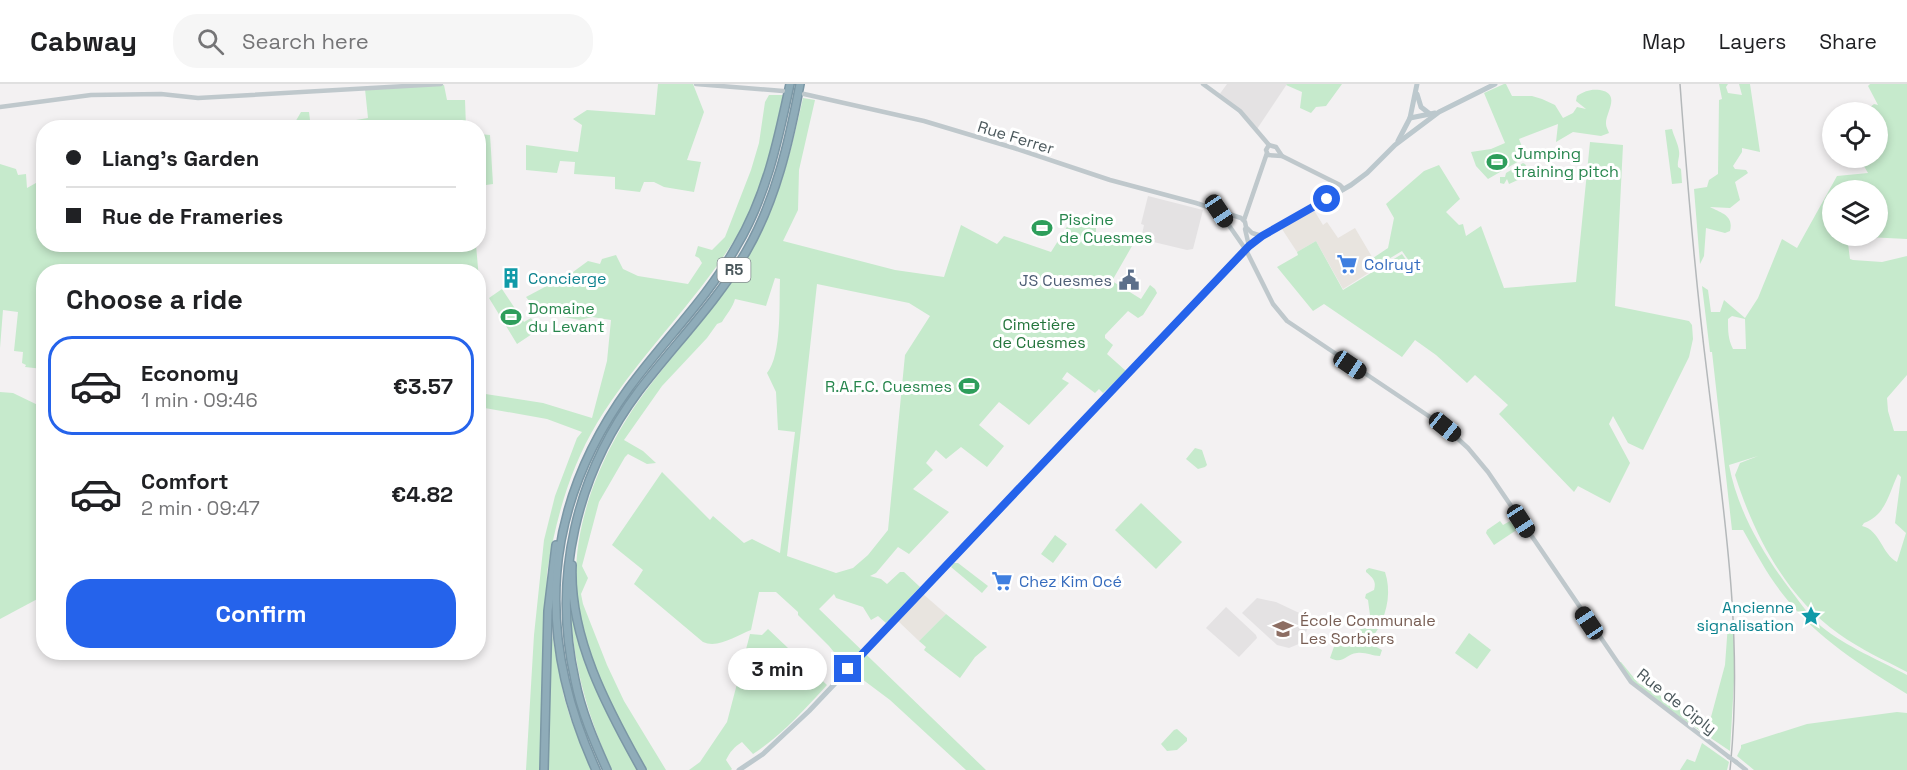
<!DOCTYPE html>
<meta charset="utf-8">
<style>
body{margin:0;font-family:"Space Grotesk",sans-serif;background:#f6f6f6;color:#202124;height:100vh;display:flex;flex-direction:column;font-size:22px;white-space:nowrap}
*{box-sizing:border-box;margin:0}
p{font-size:20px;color:#757577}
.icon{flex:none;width:33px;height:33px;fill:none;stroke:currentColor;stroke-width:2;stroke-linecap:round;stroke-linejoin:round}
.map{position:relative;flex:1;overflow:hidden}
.panel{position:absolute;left:36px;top:180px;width:450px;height:396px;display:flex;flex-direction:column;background:#fff;border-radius:24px;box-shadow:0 3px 9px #0003}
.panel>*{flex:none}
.guide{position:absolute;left:36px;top:36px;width:450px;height:132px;border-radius:24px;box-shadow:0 3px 9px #0003;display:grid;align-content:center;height:132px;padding:0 30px;background:#fff}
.tools{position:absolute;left:1822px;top:18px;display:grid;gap:12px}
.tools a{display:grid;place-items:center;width:66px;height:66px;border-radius:50%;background:#fff;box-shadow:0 3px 9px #0003;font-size:30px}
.end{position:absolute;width:27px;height:27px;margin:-14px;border:8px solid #2563eb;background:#fff;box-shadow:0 0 0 3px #fff}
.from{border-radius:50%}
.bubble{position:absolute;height:42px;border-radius:21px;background:#fff;box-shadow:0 3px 9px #0003;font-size:20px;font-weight:700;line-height:42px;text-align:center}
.car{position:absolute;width:18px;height:36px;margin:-18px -9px;border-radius:8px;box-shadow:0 0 4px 2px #0007;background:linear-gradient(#222 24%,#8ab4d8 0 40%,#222 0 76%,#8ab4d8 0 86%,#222 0)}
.guide b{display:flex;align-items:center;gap:21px;height:57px;font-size:22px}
.guide b+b{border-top:2px solid #e0e0e0}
.guide i{width:15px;height:15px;background:#202124}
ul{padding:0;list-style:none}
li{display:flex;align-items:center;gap:18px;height:99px;margin:0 12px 9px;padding:0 18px;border:3px solid transparent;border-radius:24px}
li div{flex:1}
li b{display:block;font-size:22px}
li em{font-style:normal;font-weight:700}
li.selected{border-color:#2563eb}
li>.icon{width:54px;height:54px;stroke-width:1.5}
h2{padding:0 30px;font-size:27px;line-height:72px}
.button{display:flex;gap:12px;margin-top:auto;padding:12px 30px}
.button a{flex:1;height:69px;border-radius:24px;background:#2563eb;color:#fff;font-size:24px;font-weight:700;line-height:69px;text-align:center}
header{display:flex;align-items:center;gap:36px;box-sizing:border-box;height:84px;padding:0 30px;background:#fff;border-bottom:2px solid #e0e0e0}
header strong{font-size:28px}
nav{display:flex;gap:33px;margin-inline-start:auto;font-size:21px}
.search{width:420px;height:54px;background:#f6f6f6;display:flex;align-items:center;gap:15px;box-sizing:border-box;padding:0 21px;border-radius:24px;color:#757577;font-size:22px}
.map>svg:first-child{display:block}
.commercial{fill:#e8e4df}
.education{fill:#e4e2e3}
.green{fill:#c6eacc;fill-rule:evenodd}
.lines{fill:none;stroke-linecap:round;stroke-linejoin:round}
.motorway-casing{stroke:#7b97a5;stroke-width:10}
.tertiary{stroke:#bfc8cc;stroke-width:4.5}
.secondary{stroke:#bcc8cd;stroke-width:5}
.motorway{stroke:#8facb9;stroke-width:7}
.rail{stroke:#b4b8ba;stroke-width:1.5}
.tertiary-bridge{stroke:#bfc8cc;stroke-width:4.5}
.route{stroke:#2563eb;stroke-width:8}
.labels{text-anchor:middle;stroke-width:6;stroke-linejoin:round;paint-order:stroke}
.shield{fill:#fff;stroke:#818a8d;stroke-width:1.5}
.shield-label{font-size:15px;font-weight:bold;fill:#4b585c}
.street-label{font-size:16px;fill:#4b585c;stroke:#fff}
.leisure-label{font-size:16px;fill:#27864d;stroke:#fff;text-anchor:start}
.shop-label{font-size:16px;fill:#366cbe;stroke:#fff;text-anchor:start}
.culture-label{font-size:16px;fill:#0d838f;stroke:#fff;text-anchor:start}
.service-label{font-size:16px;fill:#4e5e75;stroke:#fff;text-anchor:end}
.park-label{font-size:16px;fill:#24753c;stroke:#fff}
.education-label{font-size:16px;fill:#785e54;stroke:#fff;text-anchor:start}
</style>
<header>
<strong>Cabway</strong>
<div class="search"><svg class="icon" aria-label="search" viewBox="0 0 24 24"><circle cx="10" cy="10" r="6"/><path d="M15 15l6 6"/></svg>Search here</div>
<nav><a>Map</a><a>Layers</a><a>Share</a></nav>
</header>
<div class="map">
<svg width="1907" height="686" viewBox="0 0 1907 686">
<rect width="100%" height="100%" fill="#f3f1f2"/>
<g class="commercial">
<path d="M1312,123L1323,141L1327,138L1338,154L1355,144L1378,183L1343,205L1316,157L1297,168L1280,142Z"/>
<path d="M923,510L946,530L919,557L898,537Z"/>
</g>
<g class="education">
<path d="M1227,0H1287L1257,45L1219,11Z"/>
<path d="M1148,112L1203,126L1193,165L1187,166L1141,155L1144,141L1141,140Z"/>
<path d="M1257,514L1276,518L1312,535L1301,559L1289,564L1277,561L1242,529Z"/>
<path d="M1226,523L1256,551L1257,554L1239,573L1206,544Z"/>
</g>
<g class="green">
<path d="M658,0H693L704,28L687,76L701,78L694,108L664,103L654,98H644L640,108L615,105V93L574,90L575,78L560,77L557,89L526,86V61L578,68L582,41L573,35L587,26L655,31Z"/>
<path d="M1287,0H1342L1326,22L1316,23L1311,29L1300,24L1302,8L1286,1Z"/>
<path d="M1504,0H1506L1512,12H1532L1542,15L1555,21L1563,34L1573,29L1577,23L1586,25L1576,17L1577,12C1585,7 1590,5 1600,6C1622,10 1605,29 1606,40C1606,43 1608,46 1609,49L1601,52L1573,48L1556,58L1558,40L1519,55L1526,73L1488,95L1476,82L1471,68L1491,65L1505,59L1484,9Z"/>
<path d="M1719,0H1728L1726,3L1728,9L1742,11L1739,0H1750L1760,68L1742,64V68L1733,82L1735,85L1746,86L1748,89L1735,98L1740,116L1730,124L1710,123C1721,129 1734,131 1730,147L1725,149L1706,144L1704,172L1700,180L1694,105L1707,103L1709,96L1718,90L1719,16L1722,15Z"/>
<path d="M1870,0H1907V155L1847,152L1850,175L1853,176L1882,178L1907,172V291L1887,314L1888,327L1894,347H1907V588C1884,576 1860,565 1839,550C1786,513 1754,451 1735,391L1740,379L1758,372L1729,381C1738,428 1763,470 1792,508C1801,520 1811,534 1822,543C1845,562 1881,577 1907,591V610C1862,582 1818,555 1785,513C1768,492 1756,469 1743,446H1732L1712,268H1710L1702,202L1708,206L1711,228H1720L1724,216L1745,234L1758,214L1782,155L1797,164L1837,92L1868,89L1861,77L1864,74H1878V58L1883,53L1878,52V28L1868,27L1869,24L1874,20L1878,21L1868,2ZM1878,106V152H1833V106ZM1732,232L1745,235L1746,265H1733C1728,255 1728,247 1728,235ZM1898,390L1901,393L1895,439L1906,449L1897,478C1882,470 1880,446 1862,442L1864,439C1886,431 1889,409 1898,390Z"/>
<path d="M444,1L447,16H465L466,43L320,44L330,36L338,39L368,34L365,5Z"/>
<path d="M769,11H783C773,57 765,104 741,145C700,215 639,270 597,339C570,384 555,437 547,489L541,686H526L534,551L544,456L555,412L577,354L582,348L547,335L479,323V309L543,319L592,334L607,277L611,236L592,233L580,236L547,230L531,219L526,213L573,188L588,177L600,180L602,175L616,171L623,185L638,192L688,200L702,179L699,174L695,172L698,162L712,166L725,153L751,86L759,59L765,18Z"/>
<path d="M803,14L815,16L799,86L798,126L783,157L895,186L944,193L961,141L997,160L1004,152L1051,168L1075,130L1096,139V148L1132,162L1112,197L1141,215L1150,201L1155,205L1157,209L1143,231L1138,234L1128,227L1105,251V254L1113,261L1107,270L1126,287L1103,309L1099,305L1095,309L1067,288L1062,295L1069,299L1029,341L999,318L979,341L1004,362L987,383L961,363L946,375L936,366L926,379L933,386L913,405L949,428L909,470L898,463L876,489L870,492L881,495L887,500L900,488H904L920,503L886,539L878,532L871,536L863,523L836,514L834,510L819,525L986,686H966L890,616L846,583L829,562L798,531V528L776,508H759L751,546C737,551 718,565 703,558L634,500L643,486L612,461L662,388L710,436L713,432L744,459L752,455L780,469L795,348L778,346L776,308L767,289C782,271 779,219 780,195L775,194L766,222L735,215C733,223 726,231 722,238L717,240L707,254L662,302L624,356L643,367L656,379L647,380L628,370L625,373L599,418L582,482L588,494L581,510L583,520L607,581L624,617L666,686H646C615,633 575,554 576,492C576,427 607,359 645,308C680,261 722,219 751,167C779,120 791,67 803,14ZM817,200L909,219L930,232L905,271L888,446L868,471L853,484L836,489L787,472Z"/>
<path d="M301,28H309L310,36L316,43H285L294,40Z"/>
<path d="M1672,45C1674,53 1678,59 1679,67C1680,73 1677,77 1678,83L1681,85L1682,99L1672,100L1665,46Z"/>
<path d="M478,50L490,51L493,100L479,102Z"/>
<path d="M1590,58L1623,61L1615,222L1689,237L1692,241L1693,255L1689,273L1643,366L1628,359L1613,332L1609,340L1630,379L1610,419L1578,402L1574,408L1499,330L1508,321L1475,291L1467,299L1436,271L1415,256L1402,273L1324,220L1313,227L1277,183L1298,171L1297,168L1316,157L1343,206L1402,170L1413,186L1414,184L1402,167L1377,182L1373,174L1388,164L1394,134L1386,120L1424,87L1439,81L1460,115L1446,128L1459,141L1463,140L1466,152L1481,142L1504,204L1576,198Z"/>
<path d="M1523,79L1525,80L1531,90L1509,100L1507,95L1504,100L1500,99V93H1505L1506,89Z"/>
<path d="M0,80L16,85L18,91L26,90L27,104L43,95L44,160L476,161L479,195L478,188H44L43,285L25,283L26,281L22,279L23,268L14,267L18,228L3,226L0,264Z"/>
<path d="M502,205L524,238L531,234L538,246L517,260L489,214Z"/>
<path d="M0,308L13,309L44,324L43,512L0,535Z"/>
<path d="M1195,364L1202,366L1207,381L1205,383L1198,385L1186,375Z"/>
<path d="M1141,419L1182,458L1156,485L1115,446Z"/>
<path d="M1516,436L1521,443L1494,461L1486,449L1487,446L1500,437L1503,441L1510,437L1511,439Z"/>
<path d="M1055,451L1067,460L1053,479L1041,470Z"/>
<path d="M954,479H958L988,502L982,509L951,483Z"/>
<path d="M1369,484L1385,488C1391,506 1388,526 1379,543C1376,549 1371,553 1371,560L1382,566L1380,572C1372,572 1366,568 1357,569C1345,570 1344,581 1330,574L1336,557L1346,558L1357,554L1362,541L1371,539L1368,516L1365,514L1366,510L1374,506C1377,497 1372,493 1366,488V486Z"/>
<path d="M570,514H571L581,558L639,686H612C586,628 572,577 570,514Z"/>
<path d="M946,530L987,563L975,573L960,594L924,566L926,563L919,557Z"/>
<path d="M1728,540L1734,543V597L1730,667L1641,607L1615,577L1621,578L1638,599L1699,634L1711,633L1725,581Z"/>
<path d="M768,545L827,601C804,626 781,652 753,670L742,658C734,663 730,668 726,676L732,685L731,686H689L700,678L727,638L750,550L762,551Z"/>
<path d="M1469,549L1491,566L1477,585L1455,569Z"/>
<path d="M552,551L564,613L571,636L591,686H546Z"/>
<path d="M1897,628L1907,629V686H1754L1737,672L1741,664V661L1807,640Z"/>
<path d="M1177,645L1187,654V657L1177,666L1167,667L1161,660L1174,646Z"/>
<path d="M1702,659L1729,678L1727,686H1680L1687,675L1695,678Z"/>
</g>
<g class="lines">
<g class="motorway-casing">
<g id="motorway">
<path d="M572,481C569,553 607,624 642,686"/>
<path d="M544,686L548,527L556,461"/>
<path d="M596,686C535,552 541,425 629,304C664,256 707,215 736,163C766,113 778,57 790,0"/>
<path d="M607,686C594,657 581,627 575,596C552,495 576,391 638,308C674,261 716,219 746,168C776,116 789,58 800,0"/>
</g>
</g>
<g class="tertiary">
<path d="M696,0L783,7"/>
<path d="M1203,0L1240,27L1269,61L1276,63L1282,72"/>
<path d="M804,10L924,37L1014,64L1110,96L1196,119L1241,134L1245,138L1246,143L1252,149L1262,152"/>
<path d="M0,23L91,11L161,10L198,14L441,0"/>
<path d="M1269,61L1266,66L1268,71L1282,72L1340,101L1344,105"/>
<path d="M1219,127L1246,166L1273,220L1287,237L1445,343L1468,364L1488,388L1631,598L1729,673"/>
<path d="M1244,136L1267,69"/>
<path d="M1245,145L1249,162"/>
<path d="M1736,678L1746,686"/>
</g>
<g class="secondary">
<path d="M1417,10L1421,23L1430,30"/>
<path d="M1410,34L1435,29"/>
<path d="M1398,57L1410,34L1417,0"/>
<path d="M739,686L763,670L809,627L1249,162L1262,152L1351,101L1367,89L1395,61L1439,28L1495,0"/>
</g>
<use href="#motorway" class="motorway"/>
<path class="rail" d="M1680,0C1687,96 1695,193 1707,289C1723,423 1744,550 1730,686"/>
<path class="tertiary-bridge" d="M1729,673L1736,678"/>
</g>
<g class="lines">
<path class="route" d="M848,585L1249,162L1262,152L1327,115"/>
</g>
<defs>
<g id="stadium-bare" transform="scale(1.62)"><path d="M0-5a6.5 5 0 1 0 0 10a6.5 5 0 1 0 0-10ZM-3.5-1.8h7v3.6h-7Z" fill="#2e9e5b" stroke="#fff" stroke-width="2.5" paint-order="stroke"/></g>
<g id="supermarket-bare" transform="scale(1.62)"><path d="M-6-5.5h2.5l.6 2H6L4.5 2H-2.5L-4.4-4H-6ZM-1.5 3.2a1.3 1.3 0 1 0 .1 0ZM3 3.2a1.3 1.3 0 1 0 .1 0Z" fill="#3f7fe0" stroke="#fff" stroke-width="2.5" paint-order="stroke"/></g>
<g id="building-bare" transform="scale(1.62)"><path d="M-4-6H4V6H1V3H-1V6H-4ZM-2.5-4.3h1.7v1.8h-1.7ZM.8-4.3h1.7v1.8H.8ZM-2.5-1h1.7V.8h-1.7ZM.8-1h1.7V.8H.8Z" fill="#0f9aa8" stroke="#fff" stroke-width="2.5" paint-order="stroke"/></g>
<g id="civic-bare" transform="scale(1.62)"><path d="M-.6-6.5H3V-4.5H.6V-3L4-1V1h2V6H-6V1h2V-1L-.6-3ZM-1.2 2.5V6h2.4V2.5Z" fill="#5c6f8a" stroke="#fff" stroke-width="2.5" paint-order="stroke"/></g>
<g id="sight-bare" transform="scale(1.62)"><path d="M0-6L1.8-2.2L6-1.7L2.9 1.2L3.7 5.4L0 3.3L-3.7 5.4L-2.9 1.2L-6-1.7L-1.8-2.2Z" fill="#0f9aa8" stroke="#fff" stroke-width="2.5" paint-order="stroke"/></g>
<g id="school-bare" transform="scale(1.62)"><path d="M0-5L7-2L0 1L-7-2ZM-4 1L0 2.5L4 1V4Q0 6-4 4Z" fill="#8d6e63" stroke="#fff" stroke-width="2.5" paint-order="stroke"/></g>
</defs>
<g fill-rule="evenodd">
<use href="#stadium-bare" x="1497" y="78"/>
<use href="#stadium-bare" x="1042" y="144"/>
<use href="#supermarket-bare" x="1347" y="180"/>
<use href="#building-bare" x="511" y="194"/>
<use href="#civic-bare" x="1129" y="196"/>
<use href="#stadium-bare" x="511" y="233"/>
<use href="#stadium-bare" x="969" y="302"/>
<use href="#supermarket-bare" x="1002" y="497"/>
<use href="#sight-bare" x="1811" y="532"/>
<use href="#school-bare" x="1283" y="545"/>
</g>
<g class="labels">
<rect class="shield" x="717.5" y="174" width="33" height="24" rx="4.5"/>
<g class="shield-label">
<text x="734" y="191">R5</text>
</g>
<g class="street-label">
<text transform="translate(1016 53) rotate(17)" y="6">Rue Ferrer</text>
<text transform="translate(1677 617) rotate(38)" y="6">Rue de Ciply</text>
</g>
<g class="leisure-label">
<text x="1514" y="75">Jumping<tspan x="1514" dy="18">training pitch</tspan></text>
<text x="1059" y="141">Piscine<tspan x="1059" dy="18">de Cuesmes</tspan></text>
<text x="528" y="230">Domaine<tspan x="528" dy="18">du Levant</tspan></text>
<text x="952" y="308" text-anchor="end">R.A.F.C. Cuesmes</text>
</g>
<g class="shop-label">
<text x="1364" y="186">Colruyt</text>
<text x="1019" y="503">Chez Kim Océ</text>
</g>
<g class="culture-label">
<text x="528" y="200">Concierge</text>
<text x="1794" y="529" text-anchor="end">Ancienne<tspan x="1794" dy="18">signalisation</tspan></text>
</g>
<g class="service-label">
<text x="1112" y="202">JS Cuesmes</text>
</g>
<g class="park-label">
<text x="1039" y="246">Cimetière<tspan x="1039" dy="18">de Cuesmes</tspan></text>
</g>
<g class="education-label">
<text x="1300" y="542">École Communale<tspan x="1300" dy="18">Les Sorbiers</tspan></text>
</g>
</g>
</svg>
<div class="tools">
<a><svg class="icon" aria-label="locate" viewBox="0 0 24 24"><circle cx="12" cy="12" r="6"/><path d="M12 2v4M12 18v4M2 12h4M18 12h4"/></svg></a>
<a><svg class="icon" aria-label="layers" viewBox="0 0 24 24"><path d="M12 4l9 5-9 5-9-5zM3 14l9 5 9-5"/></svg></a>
</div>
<i class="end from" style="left:1327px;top:115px"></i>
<i class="end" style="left:848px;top:585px"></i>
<div class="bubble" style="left:728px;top:564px;width:99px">3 min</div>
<i class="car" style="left:1219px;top:127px;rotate:146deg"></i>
<i class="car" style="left:1350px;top:281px;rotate:124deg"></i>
<i class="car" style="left:1445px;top:343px;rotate:129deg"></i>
<i class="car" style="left:1521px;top:437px;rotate:147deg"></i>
<i class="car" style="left:1589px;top:539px;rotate:326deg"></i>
<div class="guide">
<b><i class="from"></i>Liang's Garden</b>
<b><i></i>Rue de Frameries</b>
</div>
<section class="panel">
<h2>Choose a ride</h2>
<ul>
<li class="selected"><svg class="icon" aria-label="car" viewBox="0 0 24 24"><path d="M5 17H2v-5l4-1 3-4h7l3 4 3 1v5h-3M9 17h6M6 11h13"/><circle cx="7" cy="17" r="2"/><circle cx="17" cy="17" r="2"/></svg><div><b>Economy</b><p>1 min · 09:46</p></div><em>€3.57</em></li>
<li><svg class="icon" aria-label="car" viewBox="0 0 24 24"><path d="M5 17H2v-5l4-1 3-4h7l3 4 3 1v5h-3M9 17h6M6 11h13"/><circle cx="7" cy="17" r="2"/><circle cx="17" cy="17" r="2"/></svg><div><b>Comfort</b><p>2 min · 09:47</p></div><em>€4.82</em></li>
</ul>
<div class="button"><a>Confirm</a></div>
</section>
</div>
